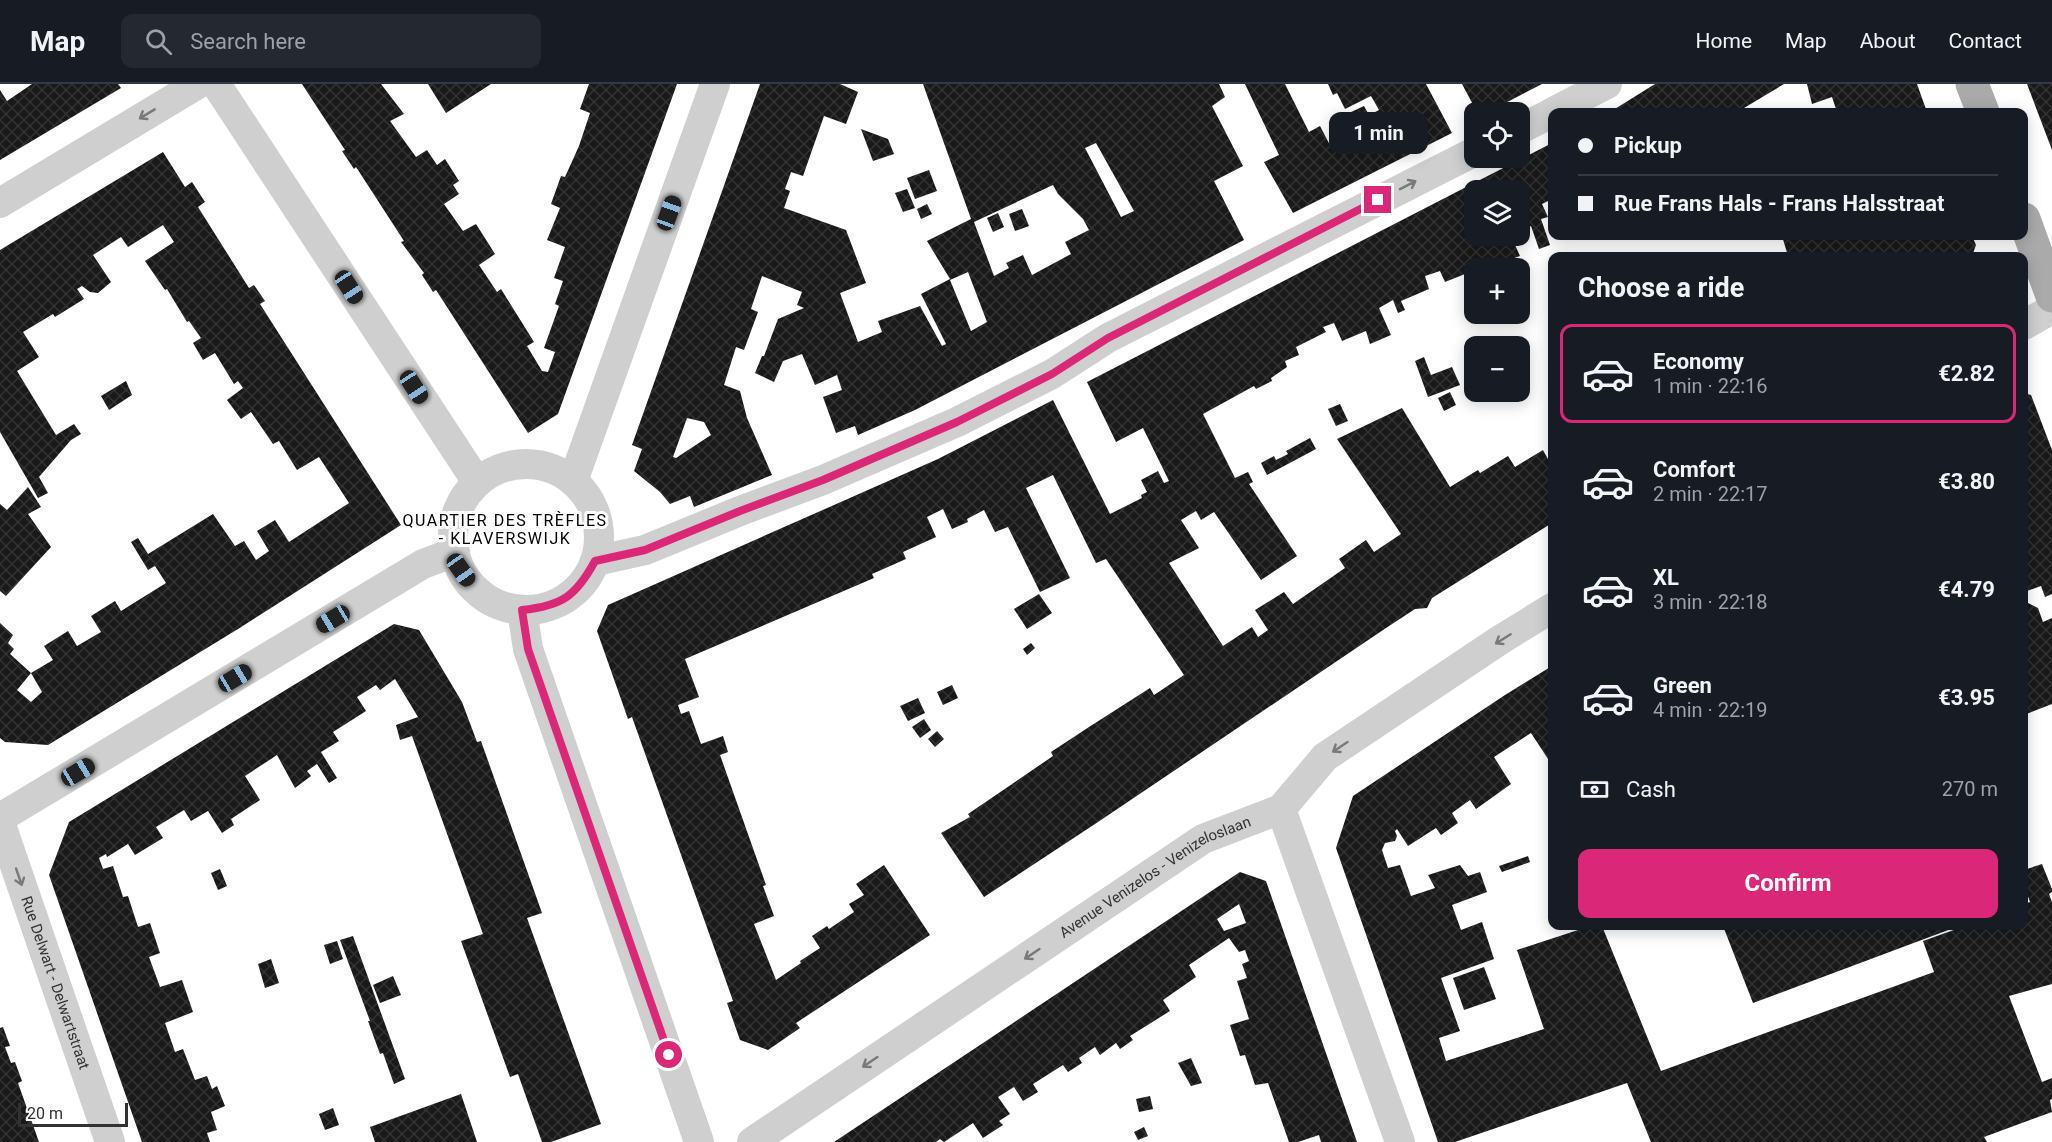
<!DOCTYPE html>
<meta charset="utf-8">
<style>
body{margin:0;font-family:Roboto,sans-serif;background:#242831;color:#f1f3f6;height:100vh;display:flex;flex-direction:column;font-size:22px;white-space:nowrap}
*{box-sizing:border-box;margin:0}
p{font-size:20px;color:#9ea1a6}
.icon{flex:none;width:33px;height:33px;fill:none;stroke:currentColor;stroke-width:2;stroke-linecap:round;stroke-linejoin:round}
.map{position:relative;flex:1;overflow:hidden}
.drawer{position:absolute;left:1548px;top:168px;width:480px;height:678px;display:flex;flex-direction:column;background:#171b24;border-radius:12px;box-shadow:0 3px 15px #0003}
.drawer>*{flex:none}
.hud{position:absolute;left:1548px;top:24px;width:480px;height:132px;border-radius:12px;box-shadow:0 3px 15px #0003;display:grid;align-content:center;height:132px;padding:0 30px;background:#171b24}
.buttons{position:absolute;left:1464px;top:18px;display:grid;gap:12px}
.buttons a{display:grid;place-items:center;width:66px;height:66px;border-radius:12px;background:#171b24;box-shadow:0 3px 15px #0003;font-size:30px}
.scale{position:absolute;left:18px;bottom:15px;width:110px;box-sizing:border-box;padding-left:6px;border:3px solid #323232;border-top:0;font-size:16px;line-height:21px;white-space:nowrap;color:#323232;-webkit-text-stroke:4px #fff;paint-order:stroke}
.end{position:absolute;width:27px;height:27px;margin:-14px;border:8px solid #db2777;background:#fff;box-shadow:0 0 0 3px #fff}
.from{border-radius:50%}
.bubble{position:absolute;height:42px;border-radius:12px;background:#171b24;box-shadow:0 3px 15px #0003;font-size:20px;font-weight:700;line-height:42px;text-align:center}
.car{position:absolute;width:18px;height:36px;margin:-18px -9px;border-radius:8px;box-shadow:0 0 4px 2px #0007;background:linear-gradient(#222 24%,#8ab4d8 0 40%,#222 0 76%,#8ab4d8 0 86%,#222 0)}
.hud b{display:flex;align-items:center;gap:21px;height:57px;font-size:22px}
.hud b+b{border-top:2px solid #363941}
.hud i{width:15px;height:15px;background:#f1f3f6}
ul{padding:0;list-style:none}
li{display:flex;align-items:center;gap:18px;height:99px;margin:0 12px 9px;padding:0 18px;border:3px solid transparent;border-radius:12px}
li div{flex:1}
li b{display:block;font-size:22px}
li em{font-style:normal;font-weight:700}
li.active{border-color:#db2777}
li>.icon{width:54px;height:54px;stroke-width:1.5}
h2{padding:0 30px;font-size:27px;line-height:72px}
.pay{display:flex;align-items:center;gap:15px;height:66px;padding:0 30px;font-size:22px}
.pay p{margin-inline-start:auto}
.action{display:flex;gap:12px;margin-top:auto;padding:12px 30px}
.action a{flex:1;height:69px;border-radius:12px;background:#db2777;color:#fff;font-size:24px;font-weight:700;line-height:69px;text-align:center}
header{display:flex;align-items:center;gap:36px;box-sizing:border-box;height:84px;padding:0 30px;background:#171b24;border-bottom:2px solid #363941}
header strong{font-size:28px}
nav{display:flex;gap:33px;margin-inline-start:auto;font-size:21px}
.search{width:420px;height:54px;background:#242831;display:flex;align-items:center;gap:15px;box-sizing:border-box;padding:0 21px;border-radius:12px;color:#9ea1a6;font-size:22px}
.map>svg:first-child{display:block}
.building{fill:url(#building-cross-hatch);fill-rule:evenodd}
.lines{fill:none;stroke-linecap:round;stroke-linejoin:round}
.street{stroke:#cfcfcf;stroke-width:30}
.primary{stroke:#aaa;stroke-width:33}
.oneway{stroke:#797979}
.route{stroke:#db2777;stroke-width:8}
.labels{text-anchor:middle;stroke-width:6;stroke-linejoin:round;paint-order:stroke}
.street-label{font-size:15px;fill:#323232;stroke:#fff}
.neighbourhood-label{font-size:16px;letter-spacing:1.5px;fill:#000;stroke:#fff}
</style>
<header>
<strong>Map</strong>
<div class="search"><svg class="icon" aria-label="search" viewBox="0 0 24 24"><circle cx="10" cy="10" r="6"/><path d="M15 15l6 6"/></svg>Search here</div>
<nav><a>Home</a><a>Map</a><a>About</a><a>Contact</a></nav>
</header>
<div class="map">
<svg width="2052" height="1058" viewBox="0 0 2052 1058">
<defs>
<pattern id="building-cross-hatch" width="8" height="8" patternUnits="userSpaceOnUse" patternTransform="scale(1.5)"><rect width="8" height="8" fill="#191919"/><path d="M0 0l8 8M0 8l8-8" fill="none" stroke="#323232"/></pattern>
</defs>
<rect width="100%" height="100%" fill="#fff"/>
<g class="building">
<path d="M32,0H118L121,4L0,76V6L7,17Z"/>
<path d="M302,0H381L404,30L390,37L416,73L427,66L437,81L445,75L459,97L453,101L459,110L444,120L463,147L476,140L495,170L479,181L497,208L501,205L534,258L527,262L542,287L548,288L555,268L544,264L559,222L555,220L563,197L554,194L565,163L547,156L560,124L551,120L561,92L565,93L579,62L590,29L580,25L589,0H677L558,330L528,349L438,209L436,206L433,208L422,191L424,189L401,158L404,157L358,86L356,83L354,85L342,67L345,66Z"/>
<path d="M428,0H491L446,29Z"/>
<path d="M760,0H840L858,8L846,40L824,32L803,92L791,88L785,105L790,107L784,124L846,146L866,199L840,209L858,258L882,248L878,237L920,222L942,262L946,260L921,210L950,195L927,157L971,135L923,0H1219L1225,13L1212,22L1243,82L1214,97L1244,156L915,326L858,351L855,342L836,349L823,313L842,306L837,291L815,301L802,270L783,277L774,298L755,289L762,272H764L778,235L804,224L797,221L802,208L762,192L751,225L758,228L744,266L736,263L724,301L740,307L747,334L772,391L694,423L690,412L670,420L660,408L634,387L642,365L632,361ZM1096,59L1134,127L1121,133L1085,64ZM1053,101L1058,110L1083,135L1089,146L1065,158L1071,170L1032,191L1023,171L1006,179L1009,184L994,192L974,138ZM968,188L987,238L971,247L950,196ZM687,334L704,338L711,351L676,374L673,373Z"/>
<path d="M1245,0H1285L1309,48L1320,42L1332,65L1346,58L1336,35L1364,22L1369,31L1379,26L1371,12L1345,25L1337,9L1333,11L1328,0H1426L1452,49L1293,129L1264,78L1279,71Z"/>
<path d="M1462,0H1542L1488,28H1477Z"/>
<path d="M1655,0H1784L1744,24L1746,28H1610Z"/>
<path d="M1807,0H1917L1927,28H1837L1832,13L1812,20Z"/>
<path d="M2027,0H2052V66Z"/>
<path d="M861,45L888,55L894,70L873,77Z"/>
<path d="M1552,59V115L1542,120L1548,133L1541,135L1550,161L1539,165L1531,142L1520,148V106H1474V152H1511L1520,172L1486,184H1474V188L1466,191L1465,190L1445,198L1440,187L1425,192L1429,205L1401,217L1405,226L1398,229L1393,216L1379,224L1391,251L1370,260L1366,247L1342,257L1334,239L1323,243L1326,248L1296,263L1299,271L1285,277L1287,283L1271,294L1272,297L1256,305L1254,302L1203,330L1235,394L1248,388L1253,398L1249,400L1297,472L1261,496L1214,428L1201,436L1196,427L1181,436L1199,464L1169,479L1223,562L1252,543L1258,553L1268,546L1255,526L1284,508L1293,520L1345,484L1339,475L1366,456L1374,468L1401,450L1337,355L1402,324L1450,403L1478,386L1480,389L1508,372L1515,383L1543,366L1549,377L1552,375V439L1432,514L1427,524L1415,525L1386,544L1098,738L984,813L941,749L970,733L968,730L1053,672L1051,668L1089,643L1150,604L1154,611L1184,591L1106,475L1096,479L1053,391L1026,404L1070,494L1040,508L1008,443L995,448L984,426L967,435L968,438L952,445L943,425L927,433L936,453L903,468L906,475L872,490L874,494L685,575L699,613L678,621L681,630L689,627L701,660L723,652L728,668L720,671L766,801L763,802L774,832L754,840L776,896L801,879L800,877L820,864L812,852L827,842L829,845L854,828L849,820L864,811L856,800L884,781L930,851L796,939L800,944L768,966L740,956L727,919L733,917L726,897L632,633L628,635L597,547L608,521L938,375L1053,316L1110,430L1142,414L1141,411L1147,408L1141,396L1158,387L1164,399L1169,397L1143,344L1116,358L1087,298Z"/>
<path d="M163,68L185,103L192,98L205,118L198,123L249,204L254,201L265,217L260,220L401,441L238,545L48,661L5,658L0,654V539L13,551L8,559L14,565L10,570L31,589L53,576L44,562L68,547L77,562L101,548L91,532L115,517L121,527L166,499L155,482L148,486L131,458L138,454L148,470L213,430L235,462L244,457L256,476L269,467L257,447L275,436L289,458L349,419L319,373L297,386L279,357L273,360L251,328L241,335L227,316L243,304L238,297L234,300L215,269L203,276L193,259L201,254L189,237L187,238L167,205L165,206L145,177L174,158L163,141L128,163L121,153L93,171L111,198L98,209L90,208L82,202L77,205L84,215L55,233L53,230L23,248L39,273L17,287L56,351L74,340L81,350L71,356L39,393L48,409L38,414L0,348V166ZM31,589L42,608L31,618L17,606Z"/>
<path d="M929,86L937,107L915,115L907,94Z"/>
<path d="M907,105L915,124L903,128L895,109Z"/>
<path d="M927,120L932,130L921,135L917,125Z"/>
<path d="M1022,125L1029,142L1015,147L1009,130Z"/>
<path d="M998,129L1004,143L993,148L987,134Z"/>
<path d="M1782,152H1972L1976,161L1972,172H1811L1809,168L1797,172H1788Z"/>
<path d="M1518,252L1527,273L1520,276V262H1494Z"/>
<path d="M1424,273L1431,291L1452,283L1460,301L1428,313L1415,277Z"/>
<path d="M126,297L132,311L109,326L101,312Z"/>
<path d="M1450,308L1456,321L1444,327L1438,314Z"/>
<path d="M2024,309L2031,311L2052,366V510L2045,513L2041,502L2024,508Z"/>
<path d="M1340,320L1348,337L1336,342L1328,325Z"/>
<path d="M1310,354L1316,365L1267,391L1261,379L1274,372L1276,376L1288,370L1286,367Z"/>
<path d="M28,403L41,423L28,430L51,463L6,512L0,507V420L7,426Z"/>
<path d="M1039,510L1052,529L1027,545L1014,525Z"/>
<path d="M2028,519L2038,524L2043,538L2052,534V620L2024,631V521Z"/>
<path d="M394,540L419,546L462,618L477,658L481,657L542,829L527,834L601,1040L551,1058H542L518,990L510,993L461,857L483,850L412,652L400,656L396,641L418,633L395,595L380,606L376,601L357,613L366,627L333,648L339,657L321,668L337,694L329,699L317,680L307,687L311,692L295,704L277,671L245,692L260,716L231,735L234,741L222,749L208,727L191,737L184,726L156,743L163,754L135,771L128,760L107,773L106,770L99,774L103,785L113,782L123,813L128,812L138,843L150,839L160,869L149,873L160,903L182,896L193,928L165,939L175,968L183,965L195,996L207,992L212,1005L217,1002L225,1022L211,1028L217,1046L207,1049L210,1058H142L49,791L69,738Z"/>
<path d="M1031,559L1035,564L1027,571L1023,565Z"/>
<path d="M1552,582V681L1531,649L1494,673L1511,700L1476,725L1470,716L1452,729L1458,739L1441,751L1436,744L1408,762L1397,745L1395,747L1397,752L1395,757L1385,759L1382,766L1388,784L1400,781L1411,812L1435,804L1428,791L1460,781L1468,792L1480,788L1487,808L1452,821L1461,846L1482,838L1494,875L1441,894L1460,947L1439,954L1446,977L1544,945L1517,866L1578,846L1577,842H1602L1661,987L1934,888L1923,857L1965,842H2024V820L2030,818L2024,801V786L2042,780L2052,805V808L2049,810L2052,818V900L2009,912L2042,998L2052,994V1015L2050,1016L2052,1028L1984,1053L1987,1058H1651L1627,999L1455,1058H1438L1336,764L1353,712L1505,611Z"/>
<path d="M952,601L958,614L943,621L937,608Z"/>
<path d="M918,614L925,629L908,637L900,622Z"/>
<path d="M924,635L931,646L920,654L912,643Z"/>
<path d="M937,647L944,655L935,663L928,655Z"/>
<path d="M1528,772L1530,778L1502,788L1499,782Z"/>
<path d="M220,785L227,802L218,806L211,789Z"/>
<path d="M1240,788L1266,797L1357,1058H1321L1319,1051L1298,1058H1289L1268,999L1255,1001L1245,971L1240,972L1230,941L1249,935L1237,897L1247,894L1242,880L1249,877L1245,866L1239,868L1229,854L1189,881L1196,893L1163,916L1170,927L1130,952L1133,956L1120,965L1116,959L1100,971L1095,963L1079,974L1082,979L1068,988L1063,981L1033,1000L1038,1008L1023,1017L1014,1003L998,1013L1010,1030L999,1037L1003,1041L983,1054L973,1039L944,1058L940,1055L936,1058H834ZM1239,820L1246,839L1224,847L1217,835Z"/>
<path d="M1723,842H1959L1753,919Z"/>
<path d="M353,852L405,995L394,1000L383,969L380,970L368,937H370L340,856Z"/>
<path d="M337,857L343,875L330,880L324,861Z"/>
<path d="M271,875L279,899L265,904L258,880Z"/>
<path d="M1484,883L1496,915L1464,926L1453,894Z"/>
<path d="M393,892L401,911L380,919L373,901Z"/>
<path d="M3,943L10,962L5,963L11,979L15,978L22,997L18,999L39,1058H0V944Z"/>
<path d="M1191,974L1202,999L1191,1002L1178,979Z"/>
<path d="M461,1010L477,1058H375L370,1043Z"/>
<path d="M1150,1012L1153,1025L1139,1028L1136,1015Z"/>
<path d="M333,1024L339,1041L325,1046L319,1030Z"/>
<path d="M1144,1043L1148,1052L1138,1056L1134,1048Z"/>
</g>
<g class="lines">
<g class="street">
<path d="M216,0L477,398"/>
<path d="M1553,28L1607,0"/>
<path d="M1520,45L1552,29"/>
<path d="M0,119L198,0"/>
<path d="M2024,241L2052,225"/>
<circle cx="526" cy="453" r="73"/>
<path d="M573,397L715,0"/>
<path d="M595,477L645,466L740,427L823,396L957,338L1052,290L1108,254L1474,68"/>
<path d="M522,526L528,565L699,1058"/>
<path d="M1281,725L1400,1058"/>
<path d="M0,734L423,480L455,468"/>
<path id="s1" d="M0,738L110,1058"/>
<path id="s2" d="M752,1058L1203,755L1281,725L1325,673L1500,556L1552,524"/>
</g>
<g class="primary">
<path d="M1972,0L1983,28"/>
<path d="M2024,135L2052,212"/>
</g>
</g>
<defs><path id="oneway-shaft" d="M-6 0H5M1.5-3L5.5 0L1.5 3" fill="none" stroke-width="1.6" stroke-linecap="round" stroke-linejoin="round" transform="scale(1.5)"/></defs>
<g class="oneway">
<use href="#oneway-shaft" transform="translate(147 30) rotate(149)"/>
<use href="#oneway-shaft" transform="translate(1408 101) rotate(-27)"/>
<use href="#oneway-shaft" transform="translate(1503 555) rotate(148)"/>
<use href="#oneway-shaft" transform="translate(1340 663) rotate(146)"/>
<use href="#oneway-shaft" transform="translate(19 793) rotate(71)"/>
<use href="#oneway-shaft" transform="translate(1032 870) rotate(146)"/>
<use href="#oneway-shaft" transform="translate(870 978) rotate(146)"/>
</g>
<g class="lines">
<path class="route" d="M669,971L528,565L522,526C562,522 576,512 595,477L645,466L740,427L823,396L957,338L1052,290L1108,254L1378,116"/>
</g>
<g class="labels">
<g class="street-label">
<text dy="5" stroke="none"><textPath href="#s2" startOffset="483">Avenue Venizelos - Venizeloslaan</textPath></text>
<text dy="5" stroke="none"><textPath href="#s1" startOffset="170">Rue Delwart - Delwartstraat</textPath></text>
</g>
<g class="neighbourhood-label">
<text x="505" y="442">QUARTIER DES TRÈFLES<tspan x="505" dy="18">- KLAVERSWIJK</tspan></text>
</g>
</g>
</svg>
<div class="buttons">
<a><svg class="icon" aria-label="locate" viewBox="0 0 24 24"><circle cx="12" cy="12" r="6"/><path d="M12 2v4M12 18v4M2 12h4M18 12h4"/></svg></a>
<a><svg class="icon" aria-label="layers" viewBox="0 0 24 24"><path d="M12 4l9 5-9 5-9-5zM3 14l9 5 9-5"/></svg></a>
<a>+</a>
<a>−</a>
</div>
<div class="scale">20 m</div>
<i class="end from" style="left:669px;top:971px"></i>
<i class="end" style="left:1378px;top:116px"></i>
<div class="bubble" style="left:1329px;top:28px;width:99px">1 min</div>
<i class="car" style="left:669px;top:129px;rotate:20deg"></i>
<i class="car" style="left:349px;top:203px;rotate:147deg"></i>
<i class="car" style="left:414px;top:303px;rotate:147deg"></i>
<i class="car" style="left:461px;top:486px;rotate:145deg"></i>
<i class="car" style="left:333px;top:535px;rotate:239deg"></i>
<i class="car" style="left:235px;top:594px;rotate:59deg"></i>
<i class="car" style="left:78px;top:688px;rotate:59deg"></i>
<div class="hud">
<b><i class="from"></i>Pickup</b>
<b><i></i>Rue Frans Hals - Frans Halsstraat</b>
</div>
<section class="drawer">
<h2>Choose a ride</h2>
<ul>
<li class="active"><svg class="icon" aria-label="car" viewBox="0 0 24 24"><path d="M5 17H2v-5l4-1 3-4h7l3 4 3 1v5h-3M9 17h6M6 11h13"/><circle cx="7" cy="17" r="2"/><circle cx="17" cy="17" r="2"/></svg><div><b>Economy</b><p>1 min · 22:16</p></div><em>€2.82</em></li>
<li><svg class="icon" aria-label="car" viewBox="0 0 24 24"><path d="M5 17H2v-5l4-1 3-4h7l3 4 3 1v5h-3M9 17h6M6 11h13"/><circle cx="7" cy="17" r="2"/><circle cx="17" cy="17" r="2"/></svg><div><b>Comfort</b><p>2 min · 22:17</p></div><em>€3.80</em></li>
<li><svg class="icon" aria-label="car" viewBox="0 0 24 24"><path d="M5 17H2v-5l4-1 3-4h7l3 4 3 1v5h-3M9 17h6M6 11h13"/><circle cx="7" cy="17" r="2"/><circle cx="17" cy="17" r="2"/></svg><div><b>XL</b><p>3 min · 22:18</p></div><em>€4.79</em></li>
<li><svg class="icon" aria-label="car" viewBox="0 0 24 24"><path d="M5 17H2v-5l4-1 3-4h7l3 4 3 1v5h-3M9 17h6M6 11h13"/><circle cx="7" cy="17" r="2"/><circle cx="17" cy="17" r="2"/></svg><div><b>Green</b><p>4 min · 22:19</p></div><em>€3.95</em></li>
</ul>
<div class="pay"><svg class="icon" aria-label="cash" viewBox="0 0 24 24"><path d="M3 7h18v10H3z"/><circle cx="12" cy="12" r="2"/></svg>Cash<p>270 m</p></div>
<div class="action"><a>Confirm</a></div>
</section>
</div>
